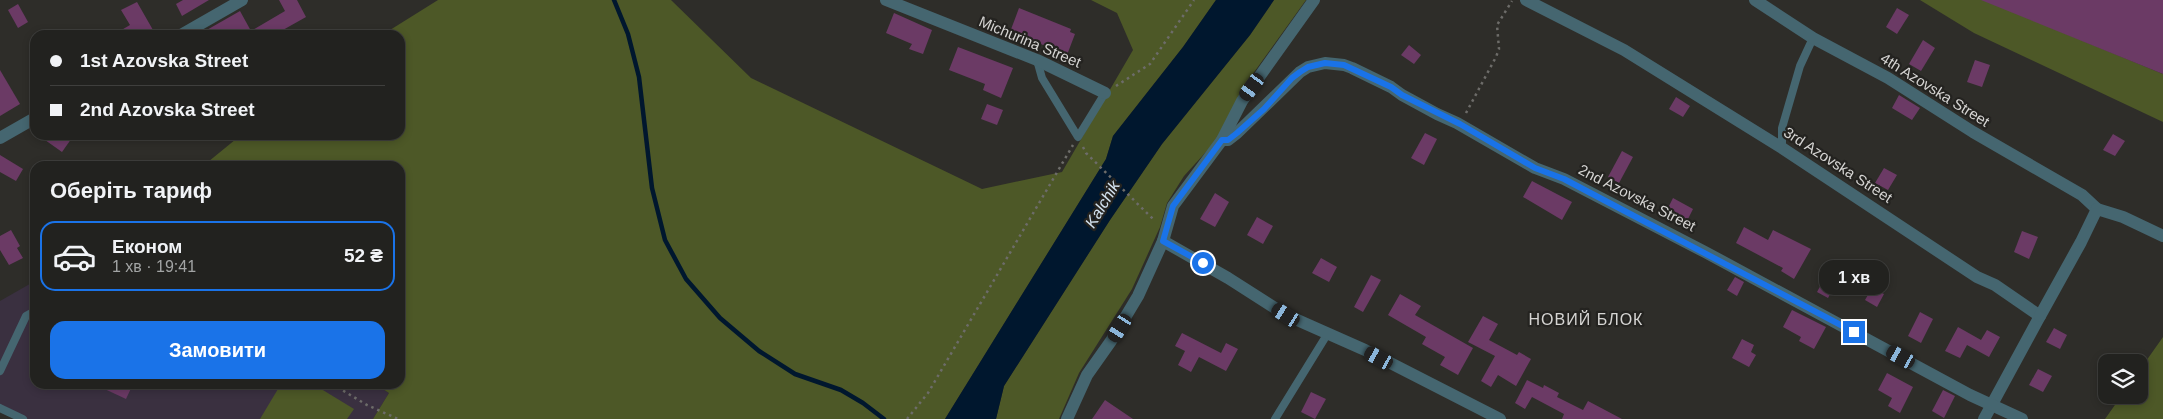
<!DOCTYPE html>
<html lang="uk">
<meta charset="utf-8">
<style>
body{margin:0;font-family:Helvetica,sans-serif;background:#2e2f2c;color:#f1f3f6;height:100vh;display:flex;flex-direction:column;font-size:19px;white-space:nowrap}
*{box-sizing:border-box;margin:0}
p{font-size:16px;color:#a2a4a4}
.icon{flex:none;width:28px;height:28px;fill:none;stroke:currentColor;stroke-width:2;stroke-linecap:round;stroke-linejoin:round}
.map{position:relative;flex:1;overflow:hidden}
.details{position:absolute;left:30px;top:161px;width:375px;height:228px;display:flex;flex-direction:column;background:#22221f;border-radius:15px;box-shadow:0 2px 8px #0003,0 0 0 1px #3f3f3d}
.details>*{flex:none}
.hud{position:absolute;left:30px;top:30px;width:375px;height:110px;border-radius:15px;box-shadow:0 2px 8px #0003,0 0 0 1px #3f3f3d;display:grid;align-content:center;height:110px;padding:0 20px;background:#22221f}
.buttons{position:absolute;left:2098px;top:354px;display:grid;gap:10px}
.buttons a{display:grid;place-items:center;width:50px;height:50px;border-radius:10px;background:#22221f;box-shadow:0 2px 8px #0003,0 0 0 1px #3f3f3d;font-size:25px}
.end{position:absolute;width:22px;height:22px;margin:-11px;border:6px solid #1a73e8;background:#fff;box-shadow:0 0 0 2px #fff}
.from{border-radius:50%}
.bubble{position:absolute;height:35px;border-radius:15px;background:#22221f;box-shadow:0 2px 8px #0003,0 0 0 1px #3f3f3d;font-size:16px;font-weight:700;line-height:35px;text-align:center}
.car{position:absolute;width:15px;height:30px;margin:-15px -8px;border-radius:6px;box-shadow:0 0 4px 1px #0007;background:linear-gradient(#222 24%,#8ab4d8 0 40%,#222 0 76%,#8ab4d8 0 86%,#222 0)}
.hud b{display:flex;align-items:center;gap:18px;height:48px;font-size:19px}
.hud b+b{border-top:1px solid #3f3f3d}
.hud i{width:12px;height:12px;background:#f1f3f6}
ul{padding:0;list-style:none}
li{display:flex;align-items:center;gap:15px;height:70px;margin:0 10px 8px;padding:0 10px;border:2px solid transparent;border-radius:15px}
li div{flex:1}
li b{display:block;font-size:19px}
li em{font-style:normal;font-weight:700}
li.active{border-color:#1a73e8}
li>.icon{width:45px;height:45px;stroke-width:1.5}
h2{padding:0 20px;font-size:22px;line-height:60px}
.action{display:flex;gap:10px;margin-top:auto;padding:10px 20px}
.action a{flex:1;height:58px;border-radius:15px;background:#1a73e8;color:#fff;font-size:20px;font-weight:700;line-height:58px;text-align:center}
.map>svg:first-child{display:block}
.education{fill:#3a3040}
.green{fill:#4d5827}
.water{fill:#00172e}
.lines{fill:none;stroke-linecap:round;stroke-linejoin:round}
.stream{stroke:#00172e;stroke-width:4.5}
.building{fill:#6b3a65}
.path{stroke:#6d6c69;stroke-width:2.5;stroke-dasharray:2.5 4;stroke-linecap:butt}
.lane{stroke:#456670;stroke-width:8}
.street{stroke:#456670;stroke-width:12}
.route{stroke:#1a73e8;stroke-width:6}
.labels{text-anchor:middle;stroke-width:4.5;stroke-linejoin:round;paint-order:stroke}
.street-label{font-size:15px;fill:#d5d4d2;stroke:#242320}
.water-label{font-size:16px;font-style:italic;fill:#d4e3f0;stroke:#242320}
.neighbourhood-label{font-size:16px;letter-spacing:1px;fill:#d5d4d2;stroke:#242320}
</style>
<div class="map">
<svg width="2163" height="419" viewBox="0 0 2163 419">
<rect width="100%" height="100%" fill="#2e2d29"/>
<path class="education" d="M35,281V384H375L389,393L373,419H23L0,408V301Z"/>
<g class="green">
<path d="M438,0H671L751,78L982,189L1062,172L1133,50L1117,13L1091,0H1216L1183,47L1113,136L1106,159L945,419H373L389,393L375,384H400V166H203L241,135H400V35H382Z"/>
<path d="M1274,0H1306L1242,89L1235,120L1184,176L1167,203L1160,227L1132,289L1079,373L1059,419H996L1004,386L1110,220L1162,144L1250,35Z"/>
<path d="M1920,0H1984L2163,74V122L1974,33Z"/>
<path d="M2163,337V419H2105L2122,395H2139V371Z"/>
<path d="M281,384H313L354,409L347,419H260Z"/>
</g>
<path class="water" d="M1216,0H1274L1250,35L1162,144L1110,220L1004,386L996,419H945L1106,159L1113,136L1183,47Z"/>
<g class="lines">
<path class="stream" d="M614,0L628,34L639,77L652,188L665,240L686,279L720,318L759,351L795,374L841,390L863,403L884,419"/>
</g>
<g class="building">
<path d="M183,0H209L182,16L176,4Z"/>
<path d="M279,0H297L306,17L274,35H198L240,11L251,31L285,11Z"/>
<path d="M1981,0H2163V74Z"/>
<path d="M137,2L153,30L145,35H113L130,25L121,10Z"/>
<path d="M18,4L28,22L18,28L8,10Z"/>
<path d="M1019,8L1071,29L1070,32L1075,34L1067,55L1036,42L1035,45L1021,39L1022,37L1010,32Z"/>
<path d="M1897,8L1909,15L1897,34L1886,27Z"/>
<path d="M894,13L932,30L923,54L909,49L912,44L886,33Z"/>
<path d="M1923,40L1935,48L1921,71L1909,64Z"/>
<path d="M1409,45L1421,55L1414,64L1401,55Z"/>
<path d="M958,47L1013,68L1001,98L983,90L985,84L949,70Z"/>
<path d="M1975,60L1990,65L1982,87L1967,82Z"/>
<path d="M0,70L20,104L0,116Z"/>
<path d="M1899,95L1920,108L1912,120L1892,108Z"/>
<path d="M1676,97L1690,106L1683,117L1669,109Z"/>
<path d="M987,104L1003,110L997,125L981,119Z"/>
<path d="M1425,133L1437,139L1424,165L1411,158Z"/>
<path d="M2113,134L2125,141L2115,156L2103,150Z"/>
<path d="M38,135H74L62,152Z"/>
<path d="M1622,151L1633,157L1619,183L1608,177Z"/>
<path d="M0,155L23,169L16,181L0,172Z"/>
<path d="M1884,168L1897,175L1888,190L1875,183Z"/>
<path d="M1532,181L1572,202L1562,220L1523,197Z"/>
<path d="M1215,193L1229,202L1215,227L1200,219Z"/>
<path d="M1673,198L1693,209L1687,221L1667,210Z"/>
<path d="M1257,217L1273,226L1263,244L1247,235Z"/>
<path d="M1744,227L1768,240L1773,230L1811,249L1794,279L1781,271L1783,268L1736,243Z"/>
<path d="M11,230L20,246L17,248L23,258L9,265L0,250V236Z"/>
<path d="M2022,231L2038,237L2029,259L2014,252Z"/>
<path d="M1321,258L1337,267L1329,282L1312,273Z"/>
<path d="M1829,270L1840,276L1828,298L1817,292Z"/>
<path d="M1371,275L1381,280L1363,312L1354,307Z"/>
<path d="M1735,277L1744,282L1737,296L1727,290Z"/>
<path d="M1872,288L1884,294L1877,307L1865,300Z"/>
<path d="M1400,294L1421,306L1415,315L1473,348L1458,375L1440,365L1445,357L1422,344L1426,337L1388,315Z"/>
<path d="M1792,310L1826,327L1814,349L1799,341L1801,337L1783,327Z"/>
<path d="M1920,312L1933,319L1921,343L1908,336Z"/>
<path d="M1483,316L1498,324L1489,340L1517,355L1519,352L1531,359L1516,386L1498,375L1491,387L1481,381L1495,356L1468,342Z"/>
<path d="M1958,327L1981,340L1987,330L2000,337L1989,357L1967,345L1960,358L1945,351Z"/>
<path d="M2054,328L2067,335L2060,349L2046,342Z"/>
<path d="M1182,333L1221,353L1226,343L1238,349L1226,371L1199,357L1191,372L1178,365L1185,351L1175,346Z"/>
<path d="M1742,339L1754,345L1751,352L1756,355L1749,367L1732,358Z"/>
<path d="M2038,369L2052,376L2043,392L2029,385Z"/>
<path d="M1887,373L1913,387L1900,413L1888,406L1892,398L1878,390Z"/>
<path d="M1527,380L1543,388L1544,385L1559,393L1557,397L1583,410L1588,401L1622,419H1562L1564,414L1532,397L1525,409L1515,403Z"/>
<path d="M94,384H133L126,399Z"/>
<path d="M1943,390L1955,396L1944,418L1932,411Z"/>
<path d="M1311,392L1326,399L1315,419L1301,412Z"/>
<path d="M1105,400L1133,419H1092Z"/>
</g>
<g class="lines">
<g class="path">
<path d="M1116,86L1150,64L1194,0"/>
<path d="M1466,113L1496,57L1499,49L1497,25L1512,1"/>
<path d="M1083,147L1086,153L1155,221"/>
<path d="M332,384L367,405L398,419"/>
<path d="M907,419L928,393L1073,145"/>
</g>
<g class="lane">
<path d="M1037,60L1042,78L1078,137L1105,93"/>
<path d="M1782,148V128L1800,66L1813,38"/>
<path d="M0,371L26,316L35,311"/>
<path d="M0,408L23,419"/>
<path d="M1275,419L1328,333"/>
</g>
<g class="street">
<path d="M886,0L1037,60L1105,93"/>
<path d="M1526,0L1624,50L1782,148L1977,277L1995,285L2040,316L1984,419"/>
<path d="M1755,0L1813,38L1888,78L1973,132L2082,195L2097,209"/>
<path d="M181,35L242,0"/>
<path d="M0,138L35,118"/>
<path d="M1222,140H1228L1237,133L1300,72L1308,67L1325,63L1344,65L1352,68L1391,87L1402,95L1437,114L1457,123L1535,168L1564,179L1705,252L1970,395L2022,419"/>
<path d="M1163,241L1228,278L1286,315L1365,350L1500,419"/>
<path d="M2040,316L2081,242L2097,209L2123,217L2163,236"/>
<path d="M1067,419L1087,375L1111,341L1138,296L1163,241L1173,206L1222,140L1242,101L1314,0"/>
</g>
</g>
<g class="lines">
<path class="route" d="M1203,263L1163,241L1173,206L1222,140H1228L1237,133L1264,109L1292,78L1300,72L1308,67L1325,63L1344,65L1391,87L1402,95L1460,124L1535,168L1564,179L1854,332"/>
</g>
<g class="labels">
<g class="street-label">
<text transform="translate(1030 42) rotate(23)" y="5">Michurina Street</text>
<text transform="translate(1935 90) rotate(32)" y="5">4th Azovska Street</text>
<text transform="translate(1838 165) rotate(33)" y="5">3rd Azovska Street</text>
<text transform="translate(1637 198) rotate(27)" y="5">2nd Azovska Street</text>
</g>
<g class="water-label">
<text transform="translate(1102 204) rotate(-59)" y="6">Kalchik</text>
</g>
<g class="neighbourhood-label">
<text x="1586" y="325">НОВИЙ БЛОК</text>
</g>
</g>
</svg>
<div class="buttons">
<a><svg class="icon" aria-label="layers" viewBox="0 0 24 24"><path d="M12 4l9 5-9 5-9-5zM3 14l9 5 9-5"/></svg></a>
</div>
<i class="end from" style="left:1203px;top:263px"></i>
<i class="end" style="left:1854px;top:332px"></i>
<div class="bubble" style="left:1819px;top:260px;width:70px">1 хв</div>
<i class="car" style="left:1252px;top:87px;rotate:216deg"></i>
<i class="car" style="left:1286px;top:315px;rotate:303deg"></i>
<i class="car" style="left:1120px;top:328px;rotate:212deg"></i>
<i class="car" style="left:1901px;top:357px;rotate:299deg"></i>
<i class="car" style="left:1379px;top:358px;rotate:299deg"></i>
<div class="hud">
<b><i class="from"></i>1st Azovska Street</b>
<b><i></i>2nd Azovska Street</b>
</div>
<section class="details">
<h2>Оберіть тариф</h2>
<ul>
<li class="active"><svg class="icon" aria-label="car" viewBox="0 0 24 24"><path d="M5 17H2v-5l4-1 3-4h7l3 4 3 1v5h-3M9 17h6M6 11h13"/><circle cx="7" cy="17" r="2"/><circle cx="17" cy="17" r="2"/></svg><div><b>Економ</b><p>1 хв · 19:41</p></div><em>52 ₴</em></li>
</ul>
<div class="action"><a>Замовити</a></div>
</section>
</div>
